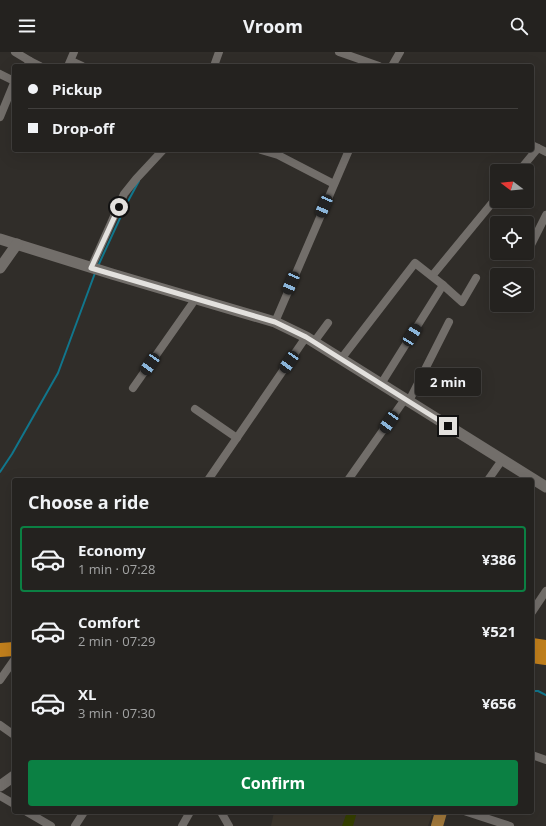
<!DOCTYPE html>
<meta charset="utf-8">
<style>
body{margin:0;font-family:"Open Sans",sans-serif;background:#2c2a28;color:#f1f3f6;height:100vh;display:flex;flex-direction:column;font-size:15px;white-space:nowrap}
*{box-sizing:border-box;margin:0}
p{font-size:13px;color:#a3a4a4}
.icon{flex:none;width:22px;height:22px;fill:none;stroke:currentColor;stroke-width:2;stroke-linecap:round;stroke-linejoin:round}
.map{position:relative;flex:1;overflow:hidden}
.drawer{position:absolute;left:12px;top:426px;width:522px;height:336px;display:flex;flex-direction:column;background:#24221f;border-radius:4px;box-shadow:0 4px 16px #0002,0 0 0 1px #413f3d}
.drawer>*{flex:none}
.guide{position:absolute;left:12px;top:12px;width:522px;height:88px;border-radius:4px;box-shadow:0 4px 16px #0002,0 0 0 1px #413f3d;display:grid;align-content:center;height:88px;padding:0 16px;background:#24221f}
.needle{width:26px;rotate:286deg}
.buttons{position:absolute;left:490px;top:112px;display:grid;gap:8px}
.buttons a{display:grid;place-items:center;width:44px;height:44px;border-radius:4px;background:#24221f;box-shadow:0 4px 16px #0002,0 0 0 1px #413f3d;font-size:20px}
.end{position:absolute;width:18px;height:18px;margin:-9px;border:5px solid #e3e1de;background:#111;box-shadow:0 0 0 2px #111}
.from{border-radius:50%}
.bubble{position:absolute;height:28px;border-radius:4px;background:#24221f;box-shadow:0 4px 16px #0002,0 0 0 1px #413f3d;font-size:13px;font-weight:700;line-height:28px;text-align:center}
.car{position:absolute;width:12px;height:24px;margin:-12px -6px;border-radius:5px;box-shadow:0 0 3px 1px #0007;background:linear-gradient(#222 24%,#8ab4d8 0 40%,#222 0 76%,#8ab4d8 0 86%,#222 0)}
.guide b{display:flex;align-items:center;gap:14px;height:38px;font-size:15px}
.guide b+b{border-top:1px solid #413f3d}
.guide i{width:10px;height:10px;background:#f1f3f6}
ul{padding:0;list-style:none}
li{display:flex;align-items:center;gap:12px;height:66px;margin:0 8px 6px;padding:0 8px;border:2px solid transparent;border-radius:4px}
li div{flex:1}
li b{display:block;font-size:15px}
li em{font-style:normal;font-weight:700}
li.active{border-color:#0b8043}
li>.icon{width:36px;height:36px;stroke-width:1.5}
h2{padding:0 16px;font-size:18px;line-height:48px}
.button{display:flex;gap:8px;margin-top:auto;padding:8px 16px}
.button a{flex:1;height:46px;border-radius:4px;background:#0b8043;color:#fff;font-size:16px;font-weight:700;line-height:46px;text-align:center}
header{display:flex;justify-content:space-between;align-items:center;height:52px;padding:0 16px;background:#24221f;font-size:18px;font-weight:700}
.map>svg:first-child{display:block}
.built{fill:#3c362d}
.green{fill:#364000}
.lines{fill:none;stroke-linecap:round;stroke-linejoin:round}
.stream{stroke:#11768c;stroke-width:2}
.street{stroke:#726e6a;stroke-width:8}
.secondary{stroke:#726e6a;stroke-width:11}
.primary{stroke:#a1783b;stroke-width:12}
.highway{stroke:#c17f1c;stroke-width:14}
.route{stroke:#e3e1de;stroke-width:5}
</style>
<header><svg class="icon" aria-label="menu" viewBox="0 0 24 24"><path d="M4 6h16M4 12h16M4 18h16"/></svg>Vroom<svg class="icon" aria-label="search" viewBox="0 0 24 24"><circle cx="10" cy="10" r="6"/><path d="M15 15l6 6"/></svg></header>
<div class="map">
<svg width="546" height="774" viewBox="0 0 546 774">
<rect width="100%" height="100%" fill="#302d29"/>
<path class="built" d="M274,760H433L428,774H271Z"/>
<path class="green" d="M347,760H357L353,774H342Z"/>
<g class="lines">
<g class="stream">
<path d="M98,214L127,151L139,129"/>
<path d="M0,420L12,402L58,321L95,221"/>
<path d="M532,639H538L546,643"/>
</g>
<g class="street">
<path d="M15,0L30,9L27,14"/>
<path d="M339,0L379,14"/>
<path d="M30,9L40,14"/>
<path d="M71,9L82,14"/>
<path d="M68,14L74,0"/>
<path d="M214,14L219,0"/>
<path d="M392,14L400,0"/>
<path d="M0,22L14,29"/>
<path d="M0,65L14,31"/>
<path d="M532,93L546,100"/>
<path d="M261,98L278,103L334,132"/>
<path d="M519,119L538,96"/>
<path d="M531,193L546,163"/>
<path d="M91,216L124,142L136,127L163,98"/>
<path d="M432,224L497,145"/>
<path d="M443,233L462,250L476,226"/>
<path d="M275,270L349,98"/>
<path d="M314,290L328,271"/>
<path d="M341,307L415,211L443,233L381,332"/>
<path d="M133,336L192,252L194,247"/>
<path d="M409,349L449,270"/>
<path d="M195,357L237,386"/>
<path d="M208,428L306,285"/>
<path d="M348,428L405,347"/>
<path d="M488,428L502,408"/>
<path d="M532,560L546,539"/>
<path d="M0,628L14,608"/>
<path d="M0,673L14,683"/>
<path d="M532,703L546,708"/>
<path d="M0,744L14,752"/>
<path d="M27,760L51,774"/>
<path d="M221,760L229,774"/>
<path d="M467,760L510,774"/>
<path d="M75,774L84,760"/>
<path d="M182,774L190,760"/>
</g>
<g class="secondary">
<path d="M0,187L112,222L275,270L306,285L546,435"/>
<path d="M0,216L17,192"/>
<path d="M0,734L14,724"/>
</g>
<path class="primary" d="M437,774L441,760"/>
<g class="highway">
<path d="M532,593L546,595"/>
<path d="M0,598L14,597"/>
<path d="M532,604L546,606"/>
</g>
</g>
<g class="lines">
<path class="route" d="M119,155L91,216L275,270L306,285L448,374"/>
</g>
</svg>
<div class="buttons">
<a><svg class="needle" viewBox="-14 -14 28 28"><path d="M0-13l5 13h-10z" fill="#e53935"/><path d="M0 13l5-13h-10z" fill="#a3a4a4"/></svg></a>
<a><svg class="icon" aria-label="locate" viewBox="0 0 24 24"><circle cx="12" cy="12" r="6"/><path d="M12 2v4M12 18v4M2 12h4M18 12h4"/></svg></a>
<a><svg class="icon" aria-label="layers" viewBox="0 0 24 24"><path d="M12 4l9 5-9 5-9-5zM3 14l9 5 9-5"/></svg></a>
</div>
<i class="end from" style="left:119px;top:155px"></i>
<i class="end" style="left:448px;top:374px"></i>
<div class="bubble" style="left:415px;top:316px;width:66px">2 min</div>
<i class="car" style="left:324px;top:154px;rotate:203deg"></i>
<i class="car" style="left:291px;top:231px;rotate:203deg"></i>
<i class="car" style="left:412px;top:283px;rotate:32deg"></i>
<i class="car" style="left:289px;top:310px;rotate:215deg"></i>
<i class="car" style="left:150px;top:312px;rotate:215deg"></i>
<i class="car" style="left:389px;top:370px;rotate:215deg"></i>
<div class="guide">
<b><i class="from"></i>Pickup</b>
<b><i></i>Drop-off</b>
</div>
<section class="drawer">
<h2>Choose a ride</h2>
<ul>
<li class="active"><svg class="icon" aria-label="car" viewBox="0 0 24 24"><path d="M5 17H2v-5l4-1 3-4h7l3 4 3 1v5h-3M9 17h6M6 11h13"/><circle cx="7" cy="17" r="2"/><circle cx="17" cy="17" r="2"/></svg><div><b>Economy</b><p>1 min · 07:28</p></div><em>¥386</em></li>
<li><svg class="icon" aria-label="car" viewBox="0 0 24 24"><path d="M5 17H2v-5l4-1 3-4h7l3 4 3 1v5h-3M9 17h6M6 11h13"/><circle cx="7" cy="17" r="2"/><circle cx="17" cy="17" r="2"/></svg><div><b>Comfort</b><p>2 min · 07:29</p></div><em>¥521</em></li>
<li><svg class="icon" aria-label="car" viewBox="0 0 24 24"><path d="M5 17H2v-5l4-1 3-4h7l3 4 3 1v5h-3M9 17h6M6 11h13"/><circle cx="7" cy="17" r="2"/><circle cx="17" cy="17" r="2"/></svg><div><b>XL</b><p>3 min · 07:30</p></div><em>¥656</em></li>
</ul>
<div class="button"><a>Confirm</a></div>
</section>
</div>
